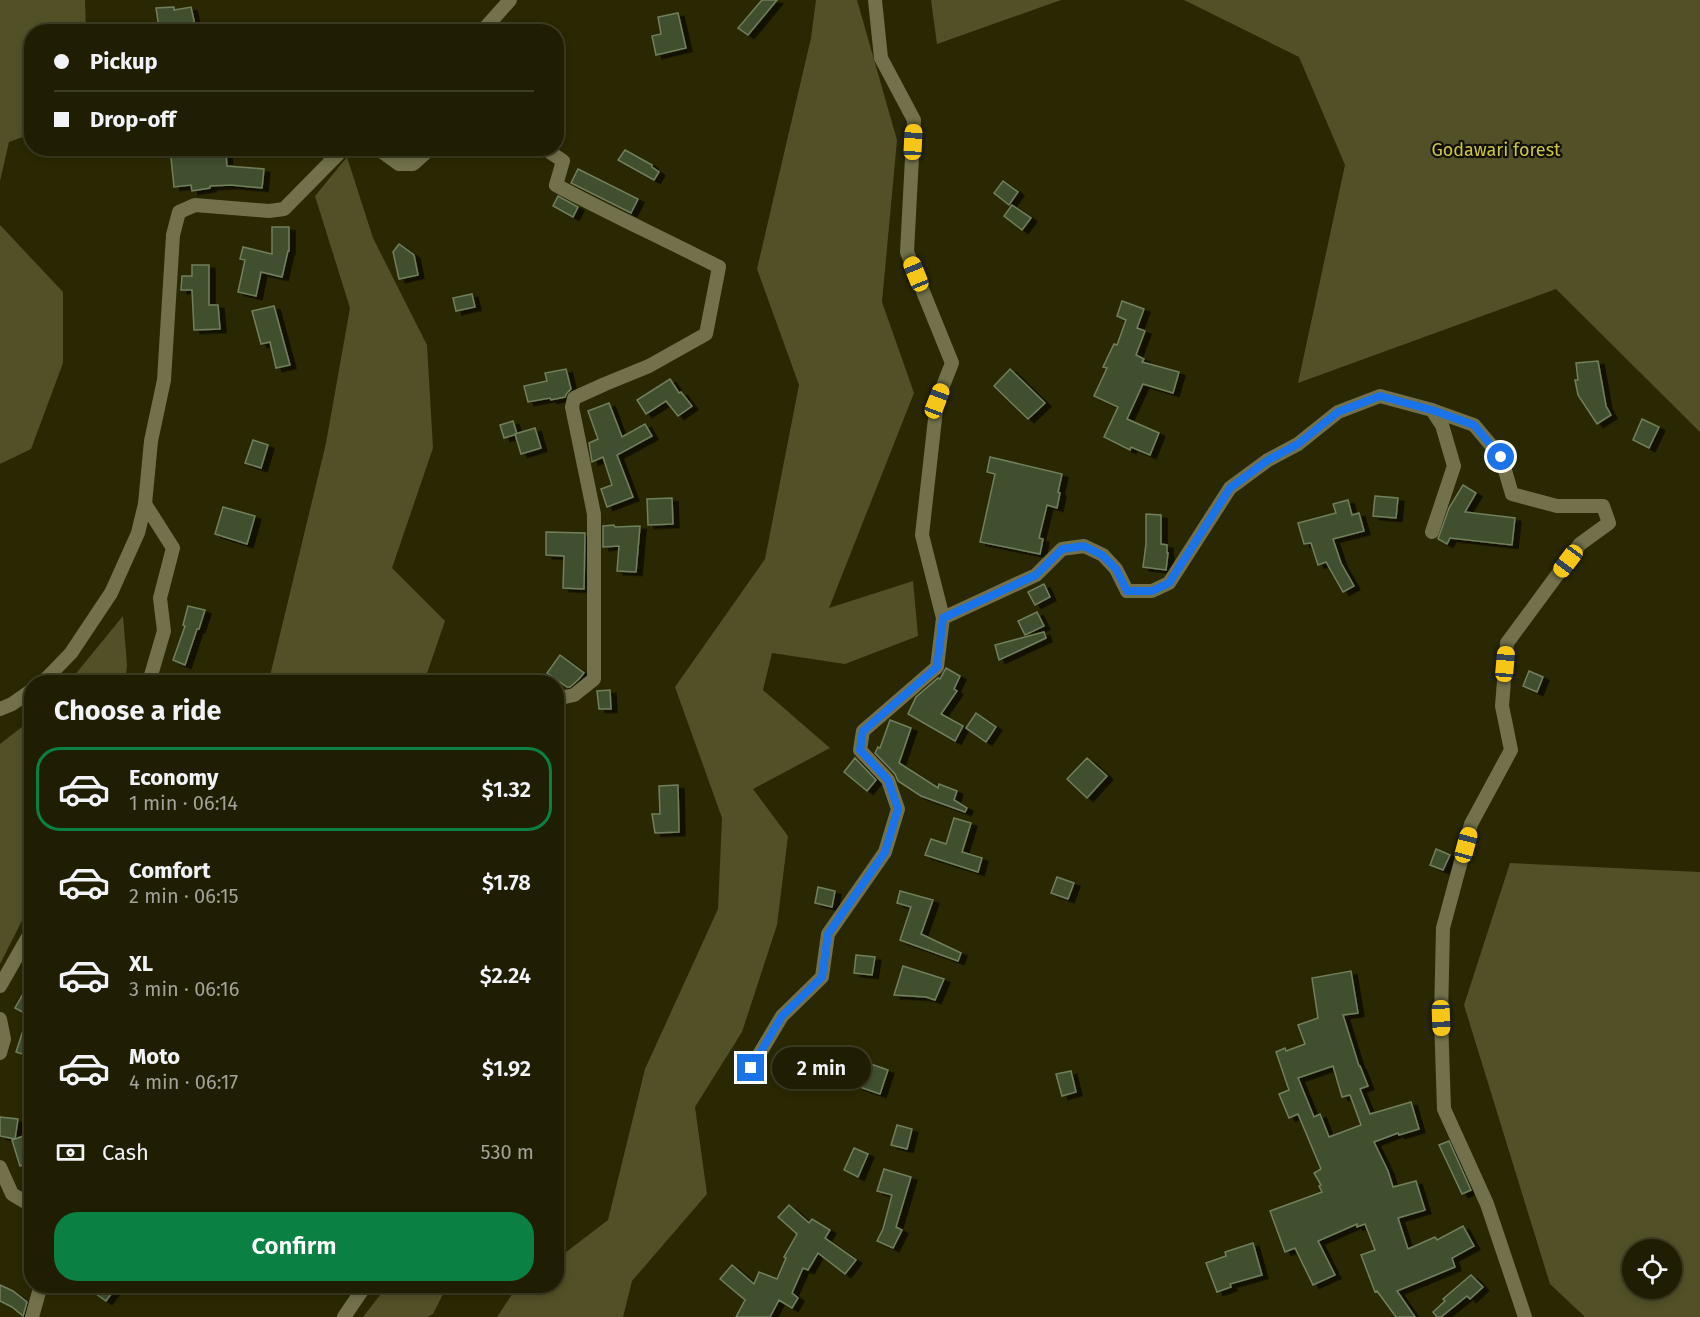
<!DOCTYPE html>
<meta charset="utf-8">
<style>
body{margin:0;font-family:"Fira Sans",sans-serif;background:#28270c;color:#f1f3f6;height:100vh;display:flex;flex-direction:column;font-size:22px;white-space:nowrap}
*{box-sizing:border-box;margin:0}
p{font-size:20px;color:#a2a299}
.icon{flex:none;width:33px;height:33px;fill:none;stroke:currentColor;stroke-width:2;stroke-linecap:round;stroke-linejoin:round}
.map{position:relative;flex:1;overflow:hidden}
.details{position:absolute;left:24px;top:675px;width:540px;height:618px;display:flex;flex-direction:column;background:#201e02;border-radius:24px;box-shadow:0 3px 9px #0003,0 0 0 2px #3d3c24}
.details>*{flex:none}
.banner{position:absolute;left:24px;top:24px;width:540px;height:132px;border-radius:24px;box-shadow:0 3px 9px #0003,0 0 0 2px #3d3c24;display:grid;align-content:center;height:132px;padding:0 30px;background:#201e02}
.fabs{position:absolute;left:1622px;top:1239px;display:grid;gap:12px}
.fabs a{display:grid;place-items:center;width:60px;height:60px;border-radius:50%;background:#201e02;box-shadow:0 3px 9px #0003,0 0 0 2px #3d3c24;font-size:30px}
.end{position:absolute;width:27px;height:27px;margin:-14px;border:8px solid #1a73e8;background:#fff;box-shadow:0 0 0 3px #fff}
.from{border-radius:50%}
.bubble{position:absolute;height:42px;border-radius:21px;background:#201e02;box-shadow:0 3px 9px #0003,0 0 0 2px #3d3c24;font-size:20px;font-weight:600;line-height:42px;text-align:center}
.car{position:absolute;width:18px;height:36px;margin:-18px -9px;border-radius:8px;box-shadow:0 0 4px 2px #0007;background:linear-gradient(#f5c518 24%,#345 0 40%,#f5c518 0 76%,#345 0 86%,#f5c518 0)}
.banner b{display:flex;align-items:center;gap:21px;height:57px;font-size:22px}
.banner b+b{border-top:2px solid #3d3c24}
.banner i{width:15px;height:15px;background:#f1f3f6}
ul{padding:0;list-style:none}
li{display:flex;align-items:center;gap:18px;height:84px;margin:0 12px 9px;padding:0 18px;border:3px solid transparent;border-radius:24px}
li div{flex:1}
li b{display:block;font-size:22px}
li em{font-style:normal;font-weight:600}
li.active{border-color:#0b8043}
li>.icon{width:54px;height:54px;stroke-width:1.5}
h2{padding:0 30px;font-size:27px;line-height:72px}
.pay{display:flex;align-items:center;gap:15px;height:66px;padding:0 30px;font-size:22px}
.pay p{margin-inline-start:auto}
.button{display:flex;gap:12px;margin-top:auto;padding:12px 30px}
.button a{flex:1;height:69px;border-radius:24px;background:#0b8043;color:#fff;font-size:24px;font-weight:600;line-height:69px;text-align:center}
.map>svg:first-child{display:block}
.forest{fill:#525026;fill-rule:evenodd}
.building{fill:#414f2e;stroke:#717f5c;stroke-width:1.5;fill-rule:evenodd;filter:url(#shadow)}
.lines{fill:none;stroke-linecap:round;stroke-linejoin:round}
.minor{stroke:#72714b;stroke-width:14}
.route{stroke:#1a73e8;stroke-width:8}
.labels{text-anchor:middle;stroke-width:4.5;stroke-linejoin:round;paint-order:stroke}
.park-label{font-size:18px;fill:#ccc643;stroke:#111003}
</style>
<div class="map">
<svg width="1700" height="1317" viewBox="0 0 1700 1317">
<defs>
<filter id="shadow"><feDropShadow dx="6" dy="3.5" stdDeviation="0" flood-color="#0009"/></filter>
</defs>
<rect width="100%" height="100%" fill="#2a2802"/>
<g class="forest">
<path d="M0,0H85L86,31L32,32L31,134L9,142L0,181Z"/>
<path d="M816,0H857L897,140L882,302L914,393L829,608L913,581L918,636L845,664L772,653L763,690L830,748L753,789L788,836L777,925L742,1032L695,1107L707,1194L632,1281L623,1317H497L515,1290L521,1286H556L557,1259L608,1220L645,1069L718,909L722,818L675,687L765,559L799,385L757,269L811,38Z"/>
<path d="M931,0H1061L937,44Z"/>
<path d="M1184,0H1700V432L1556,289L1298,383L1345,165L1299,57Z"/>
<path d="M347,157L373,238L427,345L433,448L392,568L445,621L424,682H267L270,676L326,443L350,308L315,196Z"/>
<path d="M0,225L63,292V363L31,449L0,464Z"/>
<path d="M123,616L127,665L125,682H69Z"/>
<path d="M31,720V903L0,964V744Z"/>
<path d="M1510,863L1700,872V1317H1585L1550,1284L1464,1005ZM1632,1250H1671V1288H1632Z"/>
<path d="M387,1286H447L433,1314L427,1317H363Z"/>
</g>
<g class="building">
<path d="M762,0H777L748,35L738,28Z"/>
<path d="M174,7V10L191,7L195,25H193L194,32H179V26L159,28L156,8Z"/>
<path d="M678,13L686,48L656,55L652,36L661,34L658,17Z"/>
<path d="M170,148H208V155L226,154L227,166L264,169L262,188L231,185L210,186V188L192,191L191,185L174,187Z"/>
<path d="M625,150L652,165V167L659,172L654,180L618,160Z"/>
<path d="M578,169L638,199L631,213L571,183Z"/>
<path d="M1003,181L1018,192L1009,205L994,193Z"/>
<path d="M558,196L578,207L573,217L553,206Z"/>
<path d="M1012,205L1031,218L1022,230L1004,216Z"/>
<path d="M272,227H289V251H288L282,277L261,272L256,296L238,292L245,260L240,259L243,247L272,254Z"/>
<path d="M399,244L414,255L418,275L399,279L393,252Z"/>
<path d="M192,265H209V305H218L220,329L194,330L192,290H181L182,276H192Z"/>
<path d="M472,294L475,307L456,311L453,298Z"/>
<path d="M1122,301L1144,309L1137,328L1145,331L1136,355L1144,359L1142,362L1179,372L1173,393L1143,384L1127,419L1159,433L1150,455L1131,447L1130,450L1104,437L1118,407L1094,396L1107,368L1103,367L1114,344L1117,345L1126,320L1117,316Z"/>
<path d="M274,306L290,365L276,368L270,342L261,344L252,311Z"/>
<path d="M1598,361L1606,406L1611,415L1597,424L1578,395L1575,380H1578L1576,363Z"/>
<path d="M566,369L571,389L567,393L565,397L551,400L550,398L528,402L524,386L547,381L545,373Z"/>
<path d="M1010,369L1045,403L1028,419L994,386Z"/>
<path d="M670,379L679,393L681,392L692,406L678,416L666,401L646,414L637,400Z"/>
<path d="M609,403L622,437L645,424L652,436L617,455L633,497L607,507L601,489L612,485L603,457L592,462L589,443L598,439L588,411Z"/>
<path d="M1642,419L1659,427L1649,448L1633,440Z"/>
<path d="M513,421L517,434L504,438L500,425Z"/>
<path d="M535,428L541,448L521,454L515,434Z"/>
<path d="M253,440L268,445L261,468L245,463Z"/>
<path d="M990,457L1062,474L1058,492L1060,493L1057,508L1047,505L1039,538L1043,539L1040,554L980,542L995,474L987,472Z"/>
<path d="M1463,485L1476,493L1465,512L1515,518L1512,545L1450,538L1447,544L1438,539L1449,508Z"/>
<path d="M1375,496L1398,498L1396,518L1373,516Z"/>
<path d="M672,498L673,524L648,525L647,499Z"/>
<path d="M1348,500L1352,515L1359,513L1364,531L1333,539L1341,563L1354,586L1343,592L1326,562L1318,565L1311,543L1304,544L1298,523L1336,513L1333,504Z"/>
<path d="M223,507L255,516L247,544L215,534Z"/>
<path d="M1146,514L1161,515V544L1167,545V553H1168L1166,570L1143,567L1146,544Z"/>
<path d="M614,525L615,527L640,526L636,572L617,571L619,546L603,547V526Z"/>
<path d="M546,532L585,533L584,589L563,588L564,556L546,555Z"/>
<path d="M1044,584L1050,597L1035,605L1028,592Z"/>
<path d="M188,606L205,610L199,629H197L185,665L173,660L185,626L183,625Z"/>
<path d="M1037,612L1044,626L1025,635L1018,621Z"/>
<path d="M1044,632L1046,638L999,660L995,645Z"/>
<path d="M560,655L584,673L579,679L570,687H567L547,673Z"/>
<path d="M946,668L960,676L954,689L957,691L941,714L963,726L955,741L908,714L916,697L938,678L940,679Z"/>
<path d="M1529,671L1543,677L1537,692L1523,686Z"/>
<path d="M610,690L611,709H599L597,691Z"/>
<path d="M976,713L996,727L986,742L966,728Z"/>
<path d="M890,720L911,728L899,763L938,788L939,784L957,791L954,800L967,808L965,812L921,796L898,781L895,774L875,753L878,747L880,748Z"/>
<path d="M855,758L876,780L867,791L844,772Z"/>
<path d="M1087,758L1107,776L1087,798L1067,779Z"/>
<path d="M678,785L679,832L655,833L652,814H660L659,786Z"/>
<path d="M954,818L971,823L962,852L982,858L978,872L925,855L931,839L946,844Z"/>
<path d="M1436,849L1450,855L1443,870L1430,865Z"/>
<path d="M1057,877L1074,883L1068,899L1051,893Z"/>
<path d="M818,887L835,891L832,907L815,903Z"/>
<path d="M900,891L933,900L921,934L961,953L958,961L900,940L911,907L897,903Z"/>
<path d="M856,955L875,957L872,975L854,973Z"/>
<path d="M903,966L944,979L935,1000L926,997L894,995Z"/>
<path d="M1351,971L1358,1013L1343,1015L1359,1066H1360L1368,1086L1360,1089L1370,1114L1411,1102L1419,1129L1399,1135L1398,1133L1374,1142L1388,1171L1393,1187L1416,1181L1425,1210L1398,1218L1408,1249L1435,1237L1437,1240L1463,1226L1474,1246L1452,1258L1455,1267L1397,1291L1415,1317H1396L1377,1291L1375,1292L1361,1255L1375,1250L1365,1224L1357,1227V1224L1318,1241L1335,1275L1313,1285L1295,1248L1285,1252L1270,1211L1322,1192L1319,1186L1321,1185L1314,1173L1321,1169L1298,1114L1289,1118L1279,1094L1289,1090L1276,1052L1285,1048L1286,1051L1305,1044L1298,1025L1318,1018L1312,978ZM1333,1066L1342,1097L1350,1095L1361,1125L1329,1137L1320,1114L1314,1117L1298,1078Z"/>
<path d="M23,994L32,999V1057L16,1052L28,1015L15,1008Z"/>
<path d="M865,1062L888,1070L880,1094L857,1086Z"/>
<path d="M1071,1071L1076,1092L1062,1096L1056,1074Z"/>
<path d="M0,1117L18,1119L15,1139L0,1136Z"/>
<path d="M897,1125L912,1129L907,1149L891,1145Z"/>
<path d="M32,1133V1162L20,1166L12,1140Z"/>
<path d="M1449,1141L1471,1190L1462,1194L1439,1145Z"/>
<path d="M854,1148L868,1154L858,1177L844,1170Z"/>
<path d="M884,1169L911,1177L896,1227L902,1230L893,1248L877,1241L883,1229L892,1195L877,1191Z"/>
<path d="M789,1205L809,1223L812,1219L830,1230L825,1238L856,1260L845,1274L818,1253L808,1270L803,1268L792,1293L798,1298L792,1308L779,1300L770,1317H736L745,1300L720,1279L732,1265L754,1284L759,1272L777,1279L786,1258L784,1257L797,1234L778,1217Z"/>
<path d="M1253,1243L1262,1275L1230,1284L1231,1287L1217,1292L1206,1263L1226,1256L1225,1252Z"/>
<path d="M1471,1275L1483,1287L1470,1299L1467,1296L1441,1317H1437L1433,1312L1445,1301L1443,1299Z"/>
<path d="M0,1285L13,1291L27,1302L23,1316L12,1307L0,1301Z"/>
<path d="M85,1286H117L106,1301Z"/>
</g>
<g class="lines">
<g class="minor">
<path d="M484,32L486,27L510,0"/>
<path d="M377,148L399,164H413L431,148"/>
<path d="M544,148L563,161L556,185C609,214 665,239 719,267L706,334L649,366L605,384L574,398L572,407L594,514V679L574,695L556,699"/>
<path d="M145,504L173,548L160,598L164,631L149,682"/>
<path d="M1432,532L1454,466L1442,425L1432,410"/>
<path d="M943,618L1036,575L1062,549L1084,546L1103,555L1116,569L1127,591H1152L1169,583L1230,488L1268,460L1298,444L1338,412L1380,396L1432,410L1474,425L1501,457L1512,494L1557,506H1603L1609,523L1580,544L1507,643L1502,706L1511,750L1471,824L1443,928L1441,1018L1444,1109L1487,1204L1525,1317"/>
<path d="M43,682L71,653L111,593L138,533L145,504L151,441L164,380L173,235L179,212L195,205L269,211L284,209L344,148"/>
<path d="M0,709L12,704L32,690"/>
<path d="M0,986L32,930"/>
<path d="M0,1019L4,1039L0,1053"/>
<path d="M751,1068L782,1016L822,977L828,934L885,852L898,809L888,780L860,750L863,731L937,667L943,618L922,535L937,401L952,363L907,252L914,120L881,58L875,0"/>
<path d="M0,1167L12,1194L32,1206"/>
<path d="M32,1317L39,1292L40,1286"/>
<path d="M344,1317L365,1286"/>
</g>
</g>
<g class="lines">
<path class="route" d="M751,1068L782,1016L822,977L828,934L885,852L898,809L888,780L860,750L863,731L937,667L943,618L1036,575L1062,549L1084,546L1102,555L1116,569L1127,591H1152L1169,583L1230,488L1268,460L1298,444L1338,412L1380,396L1432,410L1474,425L1501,457"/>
</g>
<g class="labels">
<g class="park-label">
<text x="1496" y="156">Godawari forest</text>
</g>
</g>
</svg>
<div class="fabs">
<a><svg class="icon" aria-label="locate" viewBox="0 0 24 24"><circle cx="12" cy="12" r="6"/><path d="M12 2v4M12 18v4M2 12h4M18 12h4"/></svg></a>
</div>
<i class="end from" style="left:1501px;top:457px"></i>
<i class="end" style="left:751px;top:1068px"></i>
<div class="bubble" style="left:772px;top:1047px;width:99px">2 min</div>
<i class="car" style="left:913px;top:142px;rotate:3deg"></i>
<i class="car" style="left:916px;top:274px;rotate:338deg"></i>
<i class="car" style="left:937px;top:401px;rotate:21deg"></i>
<i class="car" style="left:1568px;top:561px;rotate:217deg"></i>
<i class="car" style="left:1505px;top:664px;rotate:5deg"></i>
<i class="car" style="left:1466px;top:845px;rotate:15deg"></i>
<i class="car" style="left:1441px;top:1018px;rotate:178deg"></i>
<div class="banner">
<b><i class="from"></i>Pickup</b>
<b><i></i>Drop-off</b>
</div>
<section class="details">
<h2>Choose a ride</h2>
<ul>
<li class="active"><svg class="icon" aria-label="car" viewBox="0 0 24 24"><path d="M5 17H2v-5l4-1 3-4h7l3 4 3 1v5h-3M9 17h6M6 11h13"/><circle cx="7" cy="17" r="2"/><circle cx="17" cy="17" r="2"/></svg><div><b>Economy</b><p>1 min · 06:14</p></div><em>$1.32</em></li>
<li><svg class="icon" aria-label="car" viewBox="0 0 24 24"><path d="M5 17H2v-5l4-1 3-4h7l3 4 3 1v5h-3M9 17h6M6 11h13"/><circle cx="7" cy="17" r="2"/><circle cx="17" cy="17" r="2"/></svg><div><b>Comfort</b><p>2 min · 06:15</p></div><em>$1.78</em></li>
<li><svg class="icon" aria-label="car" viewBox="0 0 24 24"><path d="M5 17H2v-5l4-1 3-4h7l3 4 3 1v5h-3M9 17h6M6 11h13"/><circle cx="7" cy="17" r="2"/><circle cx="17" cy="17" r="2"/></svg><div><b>XL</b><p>3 min · 06:16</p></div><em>$2.24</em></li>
<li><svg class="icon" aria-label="car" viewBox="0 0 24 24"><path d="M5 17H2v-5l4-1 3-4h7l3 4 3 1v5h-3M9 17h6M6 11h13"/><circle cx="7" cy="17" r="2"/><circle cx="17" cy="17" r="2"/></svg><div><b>Moto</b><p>4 min · 06:17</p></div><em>$1.92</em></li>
</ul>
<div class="pay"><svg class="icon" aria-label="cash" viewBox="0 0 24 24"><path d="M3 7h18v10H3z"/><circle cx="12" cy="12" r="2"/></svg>Cash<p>530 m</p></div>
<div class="button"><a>Confirm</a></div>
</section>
</div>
